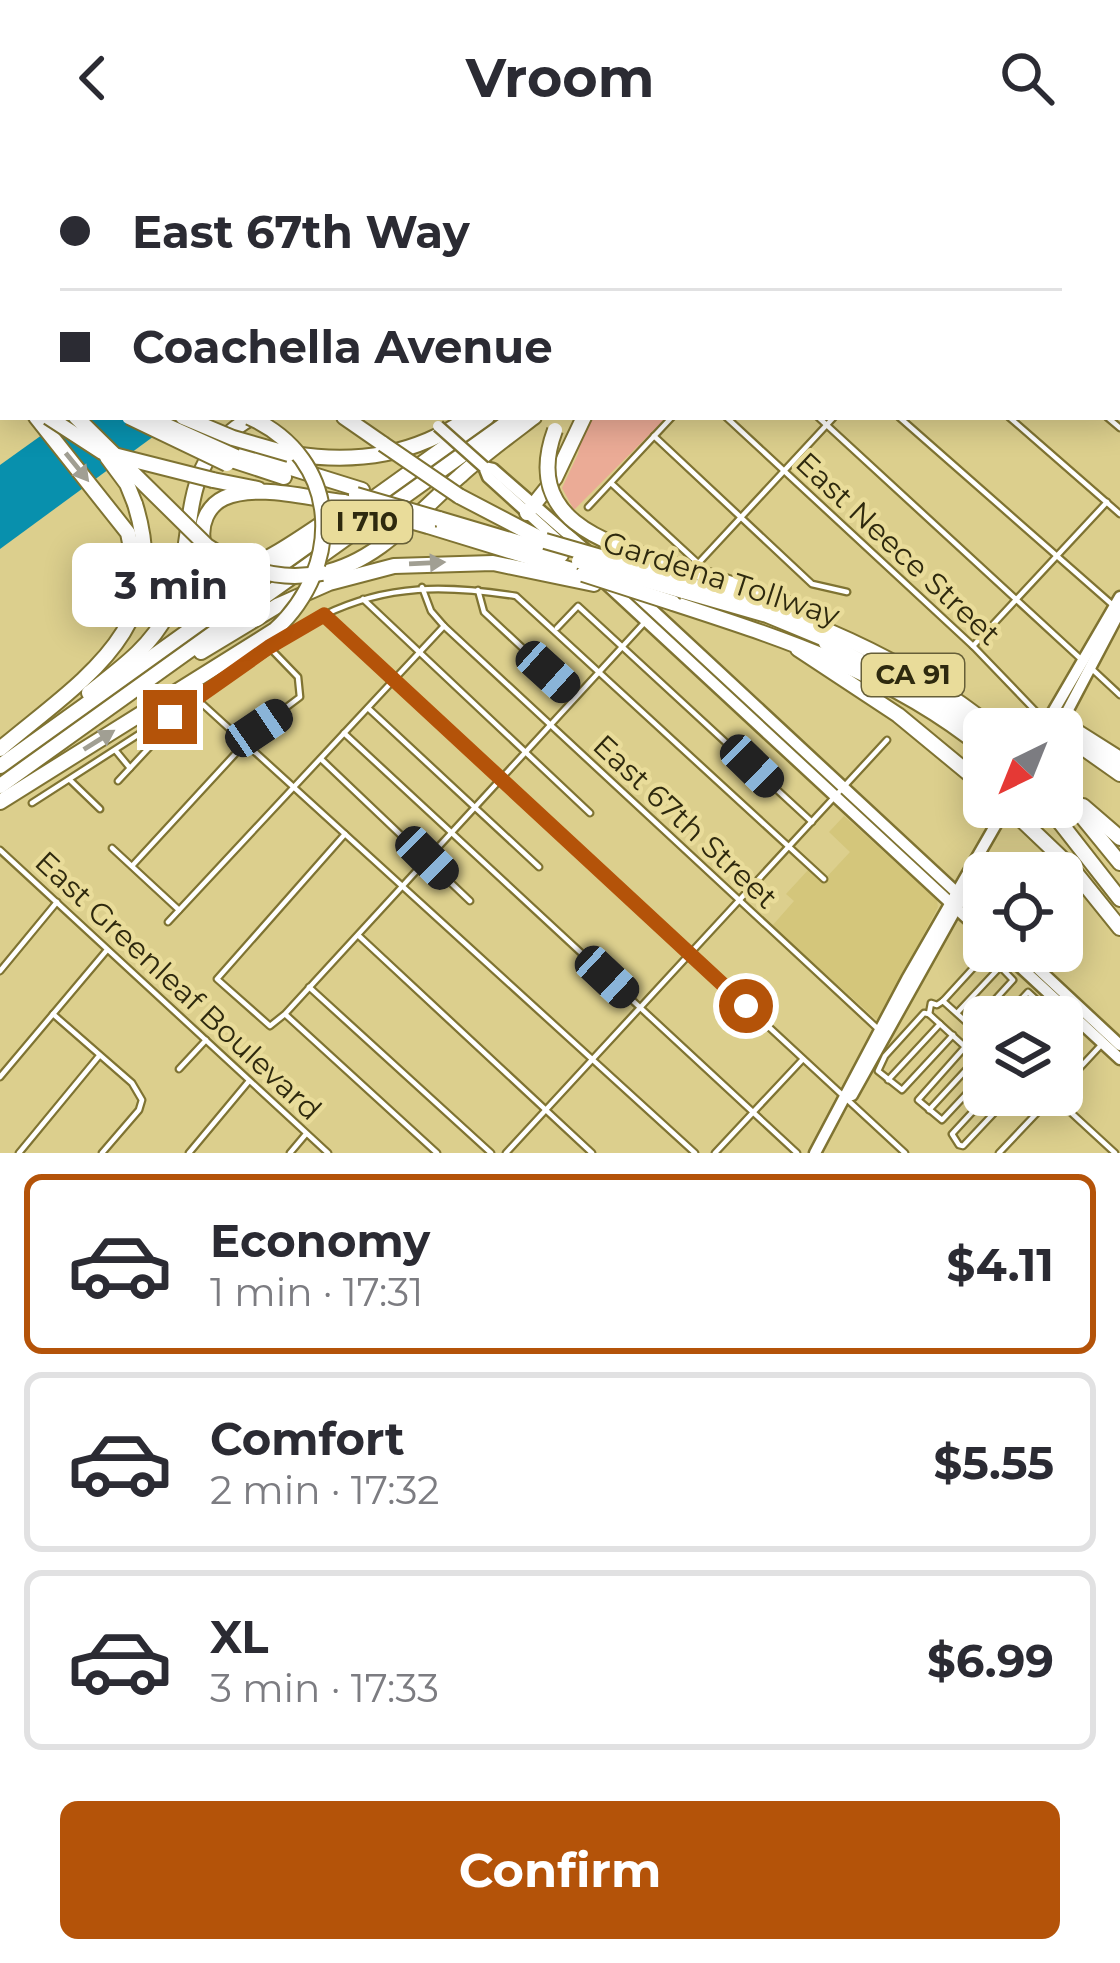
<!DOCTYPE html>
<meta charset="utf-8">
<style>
body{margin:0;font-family:Montserrat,sans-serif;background:#f2f2f3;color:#2b2b33;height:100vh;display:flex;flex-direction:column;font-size:45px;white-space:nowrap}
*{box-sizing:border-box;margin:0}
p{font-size:39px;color:#7c7c81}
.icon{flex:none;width:66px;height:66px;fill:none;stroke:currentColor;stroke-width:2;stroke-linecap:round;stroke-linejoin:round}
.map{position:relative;height:997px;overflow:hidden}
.drawer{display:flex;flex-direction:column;background:#fff;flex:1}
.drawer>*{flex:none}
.hud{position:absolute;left:0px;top:0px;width:1122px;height:264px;box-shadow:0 6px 30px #0003;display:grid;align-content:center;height:264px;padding:0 60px;background:#fff}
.needle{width:78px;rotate:223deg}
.tools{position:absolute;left:963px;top:552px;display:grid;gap:24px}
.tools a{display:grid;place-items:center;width:120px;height:120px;border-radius:18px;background:#fff;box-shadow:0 6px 30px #0003;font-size:60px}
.end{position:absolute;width:54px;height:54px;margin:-27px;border:15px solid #b45309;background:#fff;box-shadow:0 0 0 6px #fff}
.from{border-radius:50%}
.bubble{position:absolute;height:84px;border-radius:18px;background:#fff;box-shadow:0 6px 30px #0003;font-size:39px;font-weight:700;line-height:84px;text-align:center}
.car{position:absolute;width:36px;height:72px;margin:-36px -18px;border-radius:15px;box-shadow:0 0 9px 3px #0007;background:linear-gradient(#222 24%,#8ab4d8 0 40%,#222 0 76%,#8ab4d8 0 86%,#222 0)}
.hud b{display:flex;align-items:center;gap:42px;height:114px;font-size:45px}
.hud b+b{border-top:3px solid #e1e1e2}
.hud i{width:30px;height:30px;background:#2b2b33}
ul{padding:21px 0 0;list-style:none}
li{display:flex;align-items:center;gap:36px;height:180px;margin:0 24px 18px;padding:0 36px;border:6px solid #e1e1e2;border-radius:18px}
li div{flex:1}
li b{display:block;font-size:45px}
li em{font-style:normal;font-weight:700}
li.selected{border-color:#b45309}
li>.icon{width:108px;height:108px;stroke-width:1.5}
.cta{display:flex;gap:24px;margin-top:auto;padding:24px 60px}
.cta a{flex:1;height:138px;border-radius:18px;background:#b45309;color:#fff;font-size:48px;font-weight:700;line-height:138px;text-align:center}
header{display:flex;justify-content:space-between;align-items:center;height:156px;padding:0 60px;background:#fff;font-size:54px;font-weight:700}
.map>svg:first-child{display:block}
.built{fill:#d4c67b}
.green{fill:#ebab96}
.water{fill:#0890ad}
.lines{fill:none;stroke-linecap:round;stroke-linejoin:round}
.minor-casing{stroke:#7f7332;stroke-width:9}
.primary-casing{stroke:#7f7332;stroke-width:15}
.motorway-casing{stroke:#7f7332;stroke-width:18}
.minor{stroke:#fff;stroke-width:4.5}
.primary{stroke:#fff;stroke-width:10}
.motorway{stroke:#fff;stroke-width:14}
.primary-bridge-casing{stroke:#7f7332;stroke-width:15;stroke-linecap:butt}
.motorway-bridge-casing{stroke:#7f7332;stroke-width:18;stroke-linecap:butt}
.primary-bridge{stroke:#fff;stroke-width:10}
.motorway-bridge{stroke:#fff;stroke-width:14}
.oneway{fill:#a19f93}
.route{stroke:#b45309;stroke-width:15}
.labels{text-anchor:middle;stroke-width:9;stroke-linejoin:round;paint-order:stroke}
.shield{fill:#e9dc9a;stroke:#665f38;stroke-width:3}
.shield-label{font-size:27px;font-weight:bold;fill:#2e290e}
.street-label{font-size:30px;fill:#2e290e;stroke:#e9dc9a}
</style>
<header><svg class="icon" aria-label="back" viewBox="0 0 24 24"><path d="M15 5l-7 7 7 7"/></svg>Vroom<svg class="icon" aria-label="search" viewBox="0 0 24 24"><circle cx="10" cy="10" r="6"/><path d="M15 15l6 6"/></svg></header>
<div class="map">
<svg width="1120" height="997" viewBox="0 0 1120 997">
<rect width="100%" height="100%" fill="#dccf8d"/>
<path class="built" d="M844,660L937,744L938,751L878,865L772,770L794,745L786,738L809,713L823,725L850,696L829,676Z"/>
<path class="green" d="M586,261H667L574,354L562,332L578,298Z"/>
<path class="water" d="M67,261H180L0,393V309Z"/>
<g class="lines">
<g class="minor-casing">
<g id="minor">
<path d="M1094,3L1102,0"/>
<path d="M1119,81L1120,83"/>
<path d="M1119,185L1120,186"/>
<path d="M726,261L973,490L1047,567"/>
<path d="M818,261L1083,505"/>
<path d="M899,261L1115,451"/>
<path d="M1009,261L1120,358"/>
<path d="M1107,261L1120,272"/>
<path d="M654,280L812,428L847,436"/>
<path d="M611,327L699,408"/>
<path d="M588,351L672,261"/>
<path d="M693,413L834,261"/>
<path d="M422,431L431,455L444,470L877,872"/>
<path d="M478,434L484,456L575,541"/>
<path d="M363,443L590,657"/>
<path d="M324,459L905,997"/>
<path d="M557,472L578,450L812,666"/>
<path d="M973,490L1107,346"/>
<path d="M1091,512L1120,539"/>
<path d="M198,544L695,997"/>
<path d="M368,552L539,711"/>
<path d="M344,577L797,997"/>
<path d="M116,595L130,612"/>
<path d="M322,604L470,745"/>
<path d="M70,624L100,653"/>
<path d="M118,625L159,581L173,576"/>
<path d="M32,647L324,459C388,428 446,429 516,440L824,723"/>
<path d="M345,678L217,823L270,870L285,858L645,466"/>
<path d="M112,692L179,754"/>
<path d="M0,694L328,997"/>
<path d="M132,710L259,572L300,541L298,521L269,491"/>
<path d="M168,766L444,470"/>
<path d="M359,780L592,997"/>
<path d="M0,815L57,746"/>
<path d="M309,831L491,997"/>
<path d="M943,845L937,849L931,847L929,858L924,857L885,900L878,915L902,934L953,879"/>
<path d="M943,845L985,799H989L1013,824L971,870"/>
<path d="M943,845L984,882"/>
<path d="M957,857L1001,810"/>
<path d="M53,858L132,927L142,944L139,954L102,997"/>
<path d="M929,858L984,908"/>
<path d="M286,859L437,997"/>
<path d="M1005,861L1028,836L1042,849L1031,861"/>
<path d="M1062,866L1069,875L1062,883"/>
<path d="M965,891L918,944L942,964L984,919"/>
<path d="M179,913L206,884"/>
<path d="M0,921L107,794"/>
<path d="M888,924L940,868"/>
<path d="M1062,931L1102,888"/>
<path d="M988,939L952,978L959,989L963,990L1011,939"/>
<path d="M1053,940L1115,997"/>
<path d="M929,954L977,902"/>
<path d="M19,997L99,900"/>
<path d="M189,997L249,925"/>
<path d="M290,997L306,978"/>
<path d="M506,997L887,584"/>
<path d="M715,997L803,903"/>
<path d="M999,997L1054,939"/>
</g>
</g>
<g class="primary-casing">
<g id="primary">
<path d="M138,0L142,3"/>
<path d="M151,0L154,3"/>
<path d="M6,3L9,0"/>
<path d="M20,3L23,0"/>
<path d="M0,23L3,20"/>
<path d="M484,311L488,321L563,389"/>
<path d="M484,311L493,313L587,395"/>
<path d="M603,425L984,778"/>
<path d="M633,436L984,762"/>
<path d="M1060,569L1120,455"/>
<path d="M1043,573L1120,441"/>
<path d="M1003,795L1120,903"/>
<path d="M1019,795L1120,889"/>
<path d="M846,941L852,939L962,742L970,719"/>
<path d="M815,997L907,823L1006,651"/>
</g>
</g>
<g class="motorway-casing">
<g id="motorway">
<path d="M978,3L986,0"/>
<path d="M1027,3L1034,0"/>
<path d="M0,115L3,119"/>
<path d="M0,139L3,142"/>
<path d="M0,163L3,166"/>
<path d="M0,183L3,186"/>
<path d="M0,216L3,220"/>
<path d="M36,261L128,377L137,422"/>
<path d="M344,261L383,288"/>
<path d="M240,296L362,334"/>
<path d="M293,298C358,308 415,299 470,261"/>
<path d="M232,304L284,321"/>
<path d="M213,324L258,333"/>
<path d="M459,340L545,385"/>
<path d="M344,346C309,343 257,327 224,342C190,358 197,417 238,413C265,411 332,359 359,343"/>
<path d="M527,357L555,322L584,261"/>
<path d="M439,363L561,399"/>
<path d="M428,370L578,416"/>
<path d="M322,417C378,406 418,356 460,320C483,299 509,280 534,261"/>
<path d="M700,417L794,450"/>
<path d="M691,427C799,458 906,501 994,573"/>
<path d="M683,435L767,459L837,488"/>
<path d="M673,447C784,483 892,518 984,593"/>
<path d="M826,487L897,524"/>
<path d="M798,493L898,559L984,630"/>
<path d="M201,496L277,450L329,427L394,410L493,407L594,428"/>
<path d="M915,530L984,579"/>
<path d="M89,537C118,514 150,492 167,458C203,385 168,307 253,261"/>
<path d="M1052,560L1120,603"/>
<path d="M1062,577L1120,618"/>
<path d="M0,593C83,523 174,472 135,348"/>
<path d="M0,610L487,261"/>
<path d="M0,630L515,261"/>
<path d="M1062,636L1120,707"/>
<path d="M0,646L275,474"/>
<path d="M1083,650L1120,682"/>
<path d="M1008,651L1070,710L1120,772"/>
<path d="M1048,651L1120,743"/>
</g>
</g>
<use href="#minor" class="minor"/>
<use href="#primary" class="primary"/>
<use href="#motorway" class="motorway"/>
<g class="primary-bridge-casing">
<path id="primary-bridge" d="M438,270L484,311"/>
</g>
<g class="motorway-bridge-casing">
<g id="motorway-bridge">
<path d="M48,261L102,296L213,324"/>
<path d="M76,261L207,390C241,413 280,426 322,417"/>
<path d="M129,261L227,308"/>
<path d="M147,261L236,301"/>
<path d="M183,261L233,282L289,298"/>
<path d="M249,261C342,303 344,410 275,474"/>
<path d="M555,274C517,377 632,393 700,417"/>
<path d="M383,288L459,340"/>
<path d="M107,301L127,328L135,348"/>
<path d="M356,339L439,363"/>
<path d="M344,346L428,370"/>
<path d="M545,385L691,427"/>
<path d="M579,405L683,435"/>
<path d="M583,418L673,447"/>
</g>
</g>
<use href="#primary-bridge" class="primary-bridge"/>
<use href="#motorway-bridge" class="motorway-bridge"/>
</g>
<defs><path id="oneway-solid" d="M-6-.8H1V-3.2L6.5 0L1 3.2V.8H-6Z" transform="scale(3)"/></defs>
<g class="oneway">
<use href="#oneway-solid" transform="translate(77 311) rotate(51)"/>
<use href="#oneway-solid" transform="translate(427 407) rotate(-3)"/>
<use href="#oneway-solid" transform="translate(99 584) rotate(-32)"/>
</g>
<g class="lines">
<path class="route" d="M170,561L269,491L324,459L746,850"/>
</g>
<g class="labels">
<g class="shield">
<rect x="322" y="345" width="90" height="42" rx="9"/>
<rect x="862" y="498" width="102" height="42" rx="9"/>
</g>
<g class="shield-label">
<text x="367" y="375">I 710</text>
<text x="913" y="528">CA 91</text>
</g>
<g class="street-label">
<text transform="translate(898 393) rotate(43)" y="10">East Neece Street</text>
<text transform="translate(721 423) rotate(18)" y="10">Gardena Tollway</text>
<text transform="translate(685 666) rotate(43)" y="10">East 67th Street</text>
<text transform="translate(178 830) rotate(43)" y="10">East Greenleaf Boulevard</text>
</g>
</g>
</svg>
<div class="tools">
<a><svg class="needle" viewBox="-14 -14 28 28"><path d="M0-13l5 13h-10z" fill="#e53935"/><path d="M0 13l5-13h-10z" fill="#7c7c81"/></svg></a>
<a><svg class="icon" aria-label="locate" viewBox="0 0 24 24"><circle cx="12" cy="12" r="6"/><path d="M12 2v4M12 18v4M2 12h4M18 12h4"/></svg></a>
<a><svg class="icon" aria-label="layers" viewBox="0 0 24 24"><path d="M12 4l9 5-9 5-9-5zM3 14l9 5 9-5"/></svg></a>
</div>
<i class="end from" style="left:746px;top:850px"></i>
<i class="end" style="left:170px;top:561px"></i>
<div class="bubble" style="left:72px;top:387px;width:198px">3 min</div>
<i class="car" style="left:548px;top:516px;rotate:132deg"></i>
<i class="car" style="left:259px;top:572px;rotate:56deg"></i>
<i class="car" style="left:752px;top:610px;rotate:134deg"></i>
<i class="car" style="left:427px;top:702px;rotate:135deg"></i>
<i class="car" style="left:607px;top:821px;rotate:133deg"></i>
<div class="hud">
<b><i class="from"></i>East 67th Way</b>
<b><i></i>Coachella Avenue</b>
</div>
</div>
<section class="drawer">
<ul>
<li class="selected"><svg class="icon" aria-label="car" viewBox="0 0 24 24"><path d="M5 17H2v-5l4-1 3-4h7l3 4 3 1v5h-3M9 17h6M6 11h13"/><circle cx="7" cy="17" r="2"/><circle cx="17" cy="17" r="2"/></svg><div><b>Economy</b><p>1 min · 17:31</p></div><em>$4.11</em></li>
<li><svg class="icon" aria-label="car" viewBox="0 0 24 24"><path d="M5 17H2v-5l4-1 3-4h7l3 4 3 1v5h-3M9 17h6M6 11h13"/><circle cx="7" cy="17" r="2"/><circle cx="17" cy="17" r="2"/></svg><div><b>Comfort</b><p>2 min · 17:32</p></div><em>$5.55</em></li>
<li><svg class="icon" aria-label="car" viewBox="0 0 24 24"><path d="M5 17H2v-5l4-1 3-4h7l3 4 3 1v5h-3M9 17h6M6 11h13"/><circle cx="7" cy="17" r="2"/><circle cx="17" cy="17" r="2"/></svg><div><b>XL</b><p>3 min · 17:33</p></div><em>$6.99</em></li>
</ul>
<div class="cta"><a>Confirm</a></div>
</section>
